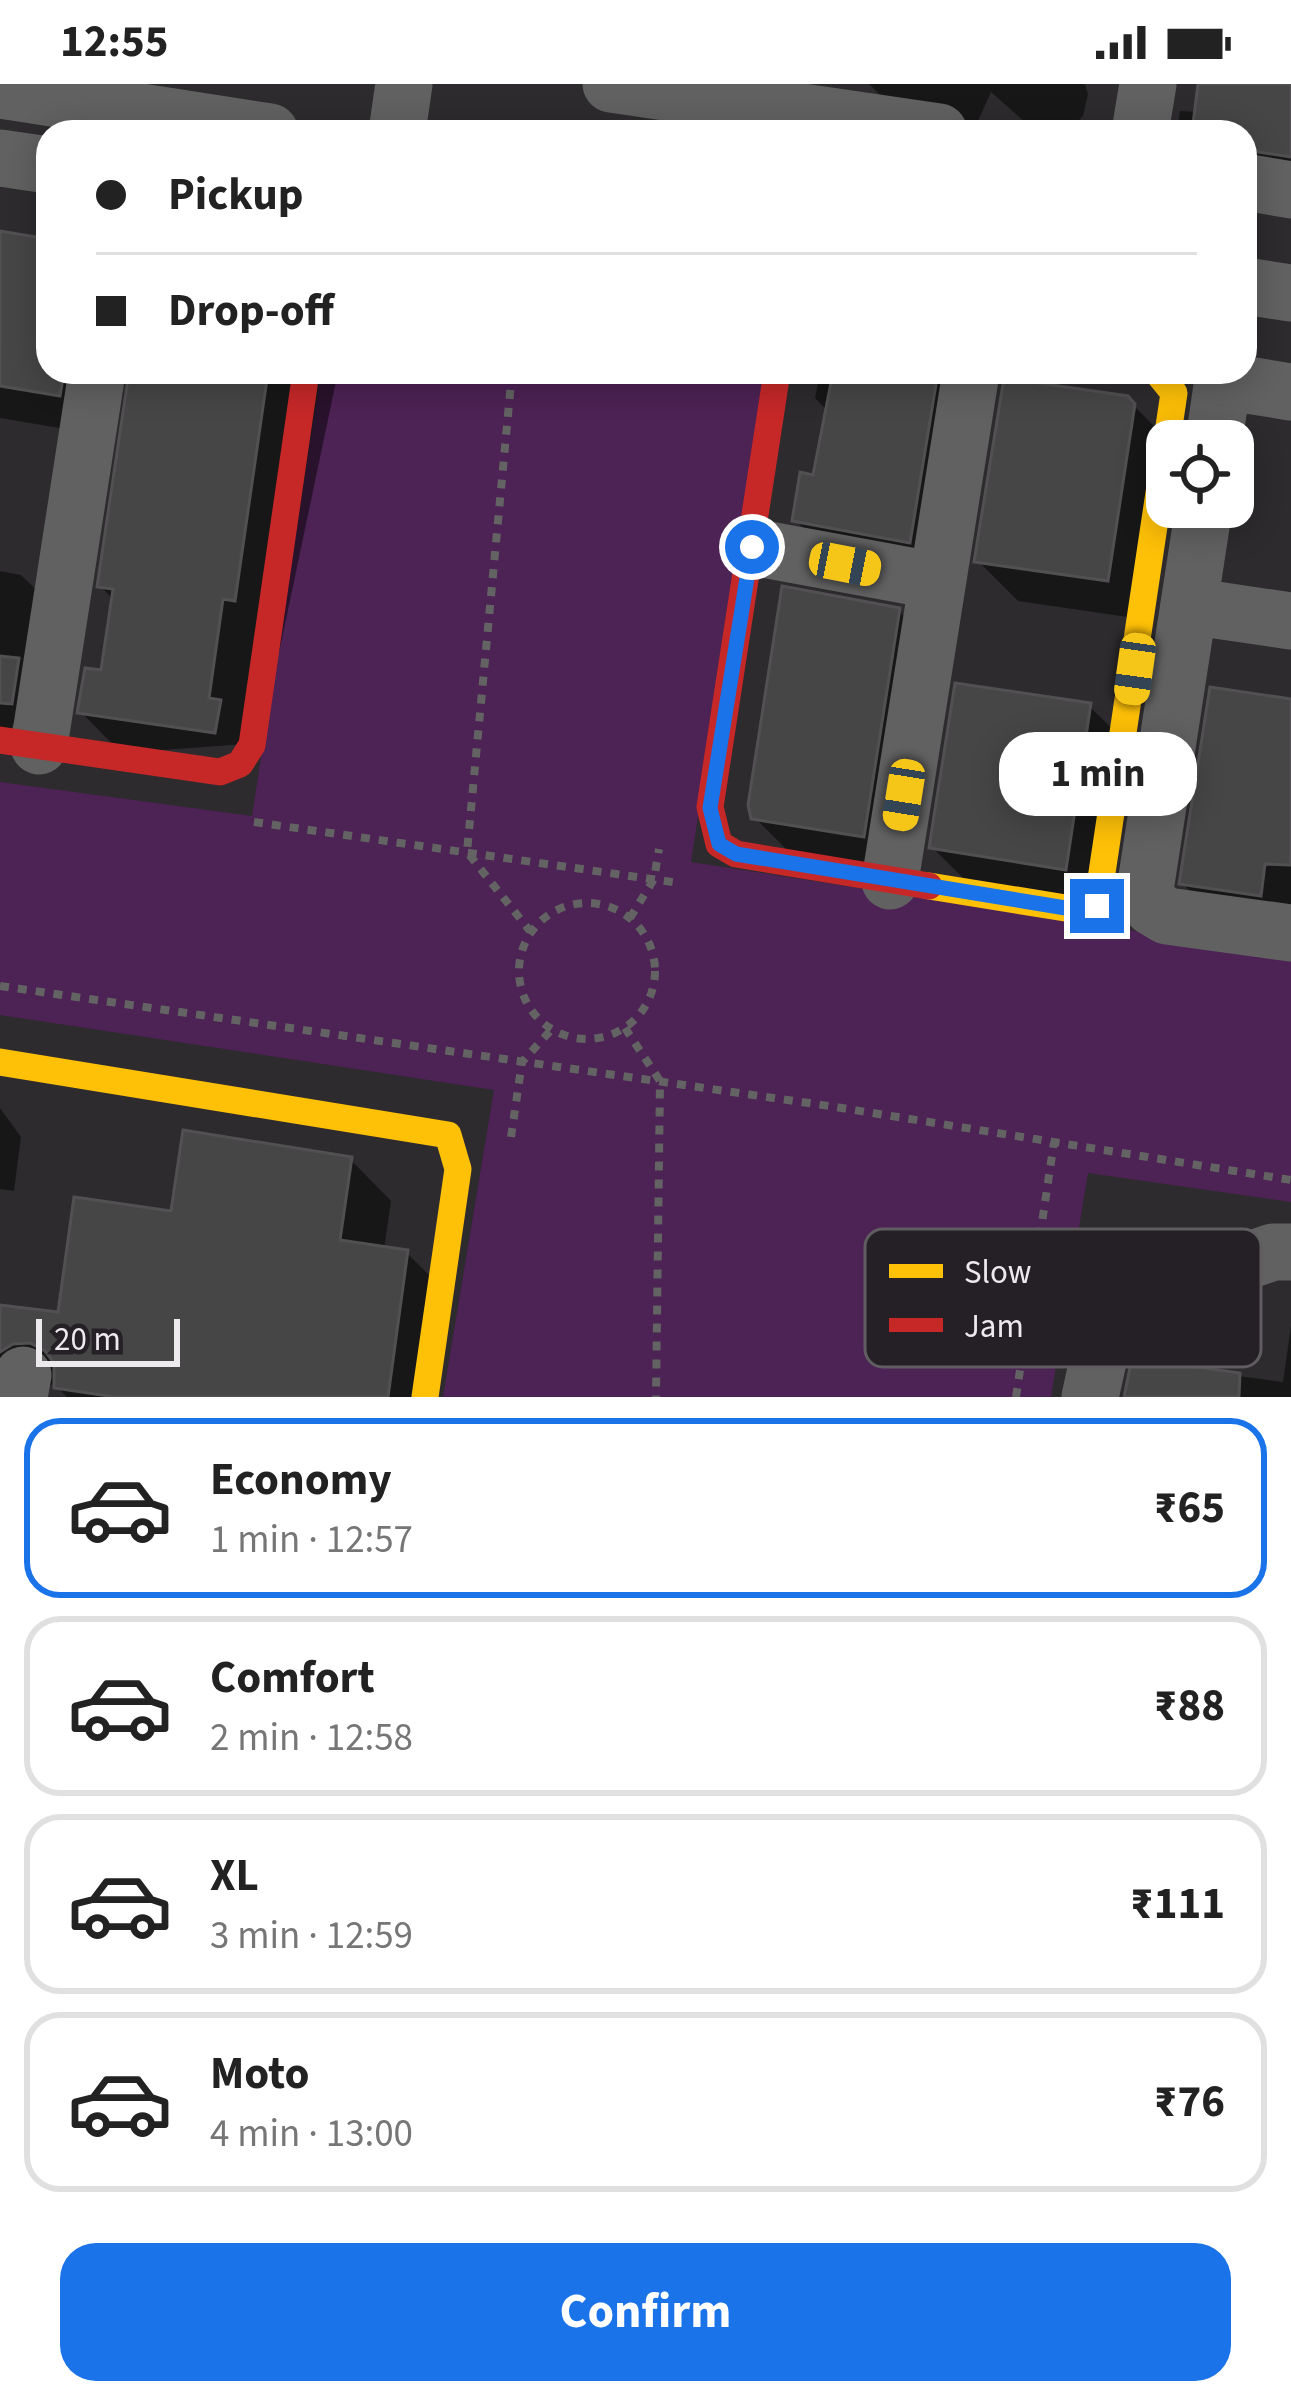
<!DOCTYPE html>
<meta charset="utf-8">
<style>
body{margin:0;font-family:"Source Sans 3",sans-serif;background:#f6f6f6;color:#222;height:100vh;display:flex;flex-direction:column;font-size:45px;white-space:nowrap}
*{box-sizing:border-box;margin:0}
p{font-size:39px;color:#767676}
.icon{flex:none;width:66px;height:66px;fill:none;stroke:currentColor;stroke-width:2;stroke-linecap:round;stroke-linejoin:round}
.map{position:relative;height:1313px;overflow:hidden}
.side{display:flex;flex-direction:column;background:#fff;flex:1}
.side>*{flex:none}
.top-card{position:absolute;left:36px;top:36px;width:1221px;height:264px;border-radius:36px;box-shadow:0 6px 30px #0003;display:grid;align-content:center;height:264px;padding:0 60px;background:#fff}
.controls{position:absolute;left:1146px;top:336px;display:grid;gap:24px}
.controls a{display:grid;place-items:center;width:108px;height:108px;border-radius:24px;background:#fff;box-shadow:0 6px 30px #0003;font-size:60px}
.scale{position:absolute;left:36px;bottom:30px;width:144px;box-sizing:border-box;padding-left:12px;border:6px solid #edeaed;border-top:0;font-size:33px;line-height:42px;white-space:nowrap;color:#edeaed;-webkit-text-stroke:9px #242025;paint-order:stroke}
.end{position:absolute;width:54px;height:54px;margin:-27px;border:15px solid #1a73e8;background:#fff;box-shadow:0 0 0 6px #fff}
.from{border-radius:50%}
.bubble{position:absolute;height:84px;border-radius:36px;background:#fff;box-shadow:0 6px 30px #0003;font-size:39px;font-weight:700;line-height:84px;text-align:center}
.car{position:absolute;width:36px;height:72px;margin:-36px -18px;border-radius:15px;box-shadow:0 0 9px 3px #0007;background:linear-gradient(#f5c518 24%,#345 0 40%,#f5c518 0 76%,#345 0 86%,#f5c518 0)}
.top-card b{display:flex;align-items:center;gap:42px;height:114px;font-size:45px}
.top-card b+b{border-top:3px solid #e0e0e0}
.top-card i{width:30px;height:30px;background:#222}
ul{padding:21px 0 0;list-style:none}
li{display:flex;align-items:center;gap:36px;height:180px;margin:0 24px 18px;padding:0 36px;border:6px solid #e0e0e0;border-radius:36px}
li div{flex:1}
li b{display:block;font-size:45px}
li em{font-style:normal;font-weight:700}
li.active{border-color:#1a73e8}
li>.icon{width:108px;height:108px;stroke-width:1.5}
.primary-button{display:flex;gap:24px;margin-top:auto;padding:24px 60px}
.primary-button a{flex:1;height:138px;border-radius:36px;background:#1a73e8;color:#fff;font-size:48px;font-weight:700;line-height:138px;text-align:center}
.status{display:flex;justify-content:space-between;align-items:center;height:84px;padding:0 60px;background:#fff;direction:ltr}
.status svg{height:33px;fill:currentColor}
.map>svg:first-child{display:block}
.green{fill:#4d2254}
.shadow{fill:#0007}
.building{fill:#474647;stroke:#525052;stroke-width:3}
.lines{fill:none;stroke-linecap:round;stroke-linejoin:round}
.path{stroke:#636364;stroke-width:8;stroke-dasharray:9 9;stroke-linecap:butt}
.street{stroke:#606160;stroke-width:57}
.slow{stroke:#ffc107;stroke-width:27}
.jam{stroke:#c62828;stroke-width:27}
.route{stroke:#1a73e8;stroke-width:15}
.key{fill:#242025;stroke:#605d61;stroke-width:3}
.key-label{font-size:33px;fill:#edeaed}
</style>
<div class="status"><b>12:55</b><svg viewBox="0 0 49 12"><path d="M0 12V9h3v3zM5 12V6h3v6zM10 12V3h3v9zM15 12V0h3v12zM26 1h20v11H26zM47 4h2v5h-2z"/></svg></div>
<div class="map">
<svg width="1291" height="1313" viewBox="0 0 1291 1313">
<rect width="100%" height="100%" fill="#2d2b2e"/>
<path class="green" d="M321,288H767L691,778L1291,871V1118L1088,1089L1051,1313H443L494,1006L0,931V698L252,732Z"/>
<g class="shadow">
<path d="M869,0H1085L1088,10L1083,32L1068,48H1036L991,8L973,48H941L914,44Z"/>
<path d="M1201,0H1291V97L1245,98V48H1177L1180,27L1197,28Z"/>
<path d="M0,150L48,158V288H338L260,659L121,669L81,628L104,589L114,516L100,502L132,296L110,309L100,351L0,334Z"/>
<path d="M820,288H937L977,329L950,497L836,476L795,436L815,394L829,328L815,314Z"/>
<path d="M1127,315L1169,357L1148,536L1018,517L977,476Z"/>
<path d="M0,487L21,491L62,531L0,670Z"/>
<path d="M899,527L933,561L897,785L789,768L754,733Z"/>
<path d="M1291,618V841L1213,830L1182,799Z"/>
<path d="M1089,622L1130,662L1106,825L972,803L932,763Z"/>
<path d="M0,1024L21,1053L14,1107L0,1105Z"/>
<path d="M351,1076L391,1117L384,1166L407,1169L447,1209L432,1313H67L57,1303V1297L38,1309L0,1313V1224L61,1232L174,1130Z"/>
<path d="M1291,1242V1313H1127L1135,1278L1283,1298Z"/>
</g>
<g class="building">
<path d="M1198,0H1291V73L1245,66V48H1192Z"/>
<path d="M0,147L48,155V288H64L60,312L0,302Z"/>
<path d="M129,288H268L235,517L223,515L209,614L221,616L215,649L77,629L85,584L101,586L113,505L97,503Z"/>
<path d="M833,288H938L910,459L792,437L800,388L813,391Z"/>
<path d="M1004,294L1128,312L1135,320L1108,497L974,478Z"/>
<path d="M782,502L900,524L864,753L751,735L748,721Z"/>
<path d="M0,572L19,574L12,620L0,619Z"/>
<path d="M955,599L1091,619L1066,786L929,764Z"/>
<path d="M1210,603L1291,615V781L1265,780L1261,812L1179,800Z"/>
<path d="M183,1046L352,1073L340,1156L408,1166L388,1313H115L54,1304V1279L45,1267L30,1259L13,1260L0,1268V1221L58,1228L74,1113L171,1127Z"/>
<path d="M1132,1274L1240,1289L1239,1313H1124Z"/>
</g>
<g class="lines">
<g class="path">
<path d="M512,288L467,768L530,847"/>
<path d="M254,738L679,799"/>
<circle cx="587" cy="887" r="68"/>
<path d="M630,834L654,795L659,765"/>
<path d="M0,902L829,1022L1291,1096"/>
<path d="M625,944L660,997L656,1313"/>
<path d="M511,1053L522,978L551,946"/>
<path d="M1016,1313L1054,1058"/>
</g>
<g class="street">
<path d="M611,0L939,48"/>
<path d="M0,6L270,48"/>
<path d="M397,48L404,0"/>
<path d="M1140,48L1148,0"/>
<path d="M0,74L48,81"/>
<path d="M1245,98L1291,106"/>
<path d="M1245,202L1291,209"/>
<path d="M1222,297L1291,308"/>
<path d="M1214,357L1224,288"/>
<path d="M1204,423L1145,806L1152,823L1167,832L1291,849"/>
<path d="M752,463L937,497"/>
<path d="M1189,522L1291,537"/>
<path d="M39,662L97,288"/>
<path d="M890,797L971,288"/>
<path d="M19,1313L23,1291"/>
<path d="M1090,1313L1104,1250L1131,1217L1273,1168H1291"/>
</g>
<g class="slow">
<path d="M929,802L1084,827L1097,822L1174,309L1157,288"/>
<path d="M0,978L448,1051L458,1085L425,1313"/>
</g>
<g class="jam">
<path d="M777,288L710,723L719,760L736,770L929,802"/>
<path d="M0,656L220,688L240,680L252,661L306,288"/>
</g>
</g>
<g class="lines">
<path class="route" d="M752,463L710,724L719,760L736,770L1084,827L1097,822"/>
</g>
<rect x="865" y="1145" width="396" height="138" rx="18" class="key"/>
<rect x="889" y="1180" width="54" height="14" fill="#ffc107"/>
<rect x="889" y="1234" width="54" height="14" fill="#c62828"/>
<g class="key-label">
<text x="964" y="1199">Slow</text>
<text x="964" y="1253">Jam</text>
</g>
</svg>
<div class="controls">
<a><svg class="icon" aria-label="locate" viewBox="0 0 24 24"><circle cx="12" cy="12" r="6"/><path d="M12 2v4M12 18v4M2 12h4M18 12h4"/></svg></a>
</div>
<div class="scale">20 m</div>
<i class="end from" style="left:752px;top:463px"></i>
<i class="end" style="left:1097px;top:822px"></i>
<div class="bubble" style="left:999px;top:648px;width:198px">1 min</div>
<i class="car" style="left:845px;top:480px;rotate:101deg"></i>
<i class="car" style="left:1135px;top:585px;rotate:188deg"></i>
<i class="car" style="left:904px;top:711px;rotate:189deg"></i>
<div class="top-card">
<b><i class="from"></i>Pickup</b>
<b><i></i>Drop-off</b>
</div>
</div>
<section class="side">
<ul>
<li class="active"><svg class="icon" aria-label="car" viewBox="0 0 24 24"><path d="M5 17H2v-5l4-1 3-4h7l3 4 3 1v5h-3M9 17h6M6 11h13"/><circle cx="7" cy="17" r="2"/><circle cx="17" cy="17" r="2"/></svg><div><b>Economy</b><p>1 min · 12:57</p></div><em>₹65</em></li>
<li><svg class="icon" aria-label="car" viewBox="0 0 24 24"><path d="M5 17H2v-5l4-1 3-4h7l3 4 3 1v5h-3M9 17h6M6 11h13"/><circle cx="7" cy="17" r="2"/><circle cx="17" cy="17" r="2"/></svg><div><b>Comfort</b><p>2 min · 12:58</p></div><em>₹88</em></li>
<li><svg class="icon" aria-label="car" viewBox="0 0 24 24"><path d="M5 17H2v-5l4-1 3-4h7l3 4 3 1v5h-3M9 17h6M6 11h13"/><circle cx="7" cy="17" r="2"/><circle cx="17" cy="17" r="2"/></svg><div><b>XL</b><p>3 min · 12:59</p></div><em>₹111</em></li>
<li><svg class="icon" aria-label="car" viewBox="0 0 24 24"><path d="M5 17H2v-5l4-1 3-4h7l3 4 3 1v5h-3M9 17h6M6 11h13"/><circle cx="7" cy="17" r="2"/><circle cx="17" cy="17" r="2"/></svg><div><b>Moto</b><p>4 min · 13:00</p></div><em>₹76</em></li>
</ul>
<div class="primary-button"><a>Confirm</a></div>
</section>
